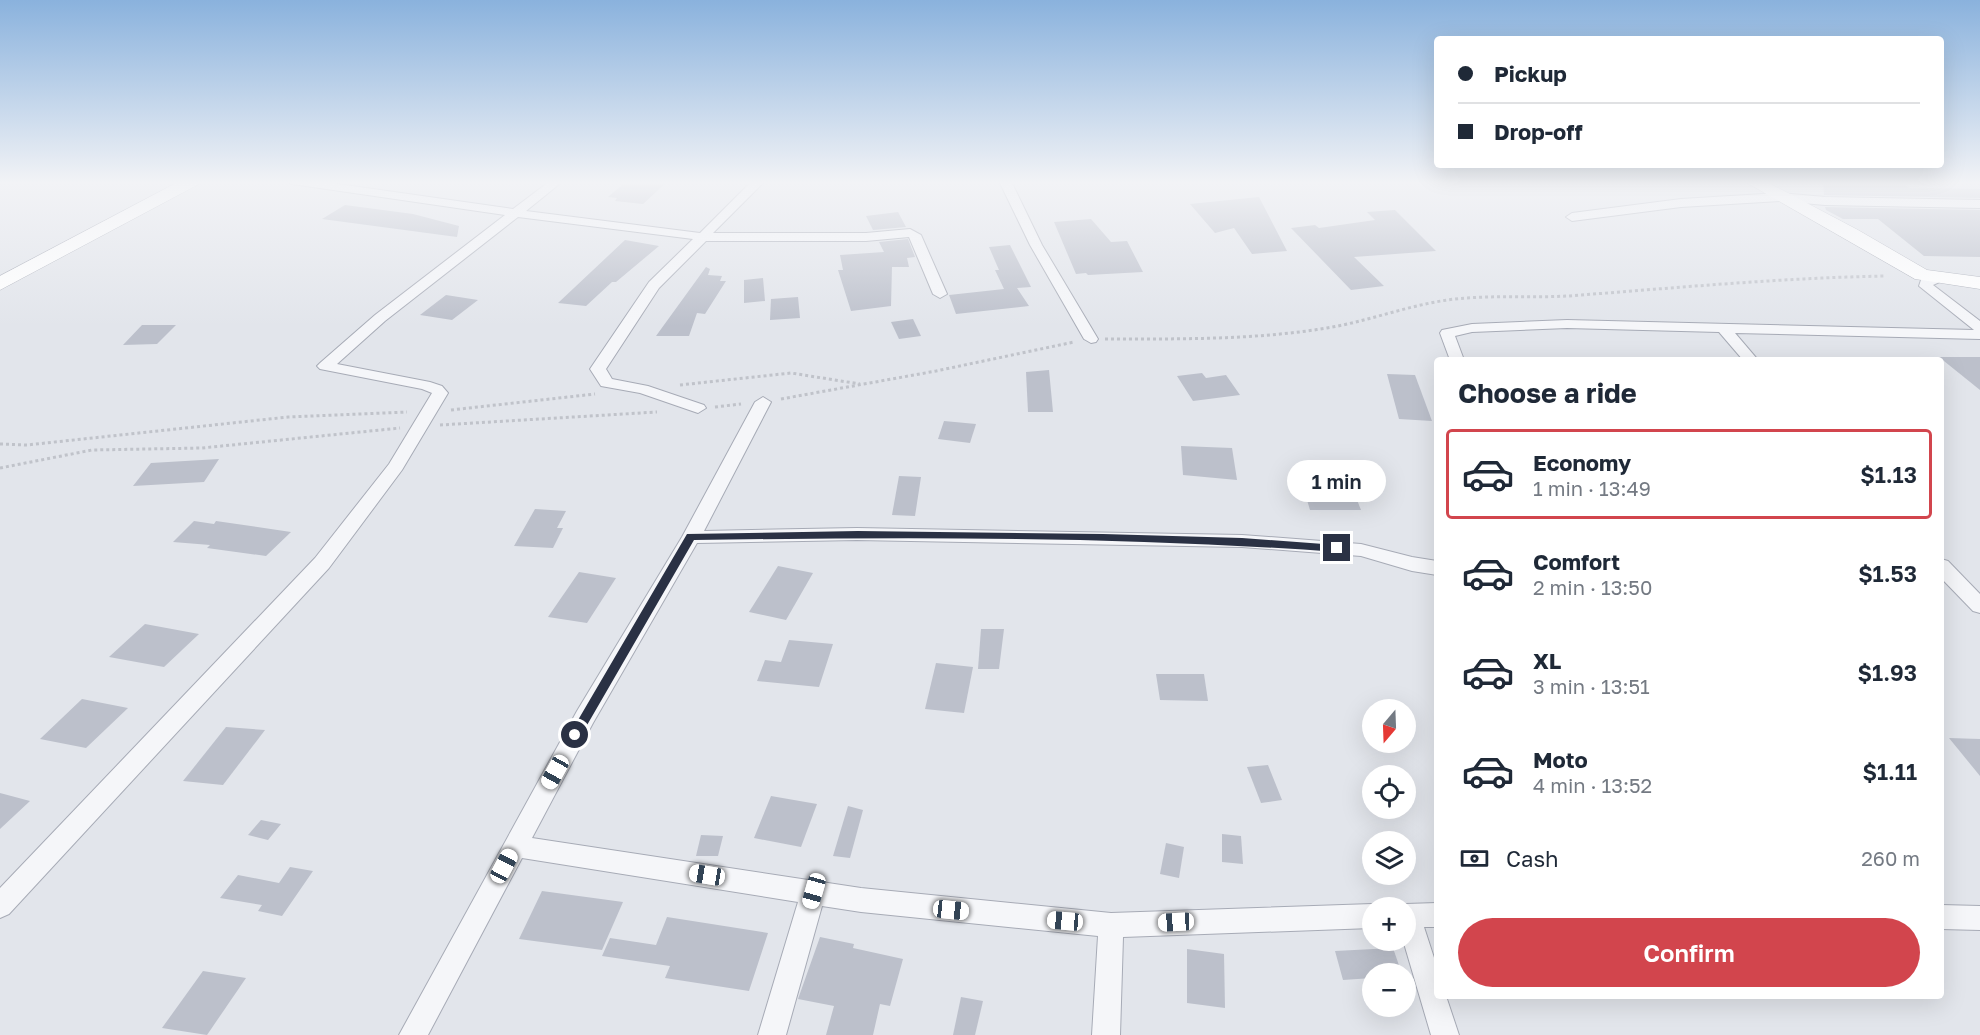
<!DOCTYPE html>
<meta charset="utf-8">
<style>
body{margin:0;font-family:"Golos Text",sans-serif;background:#f6f6f7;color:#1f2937;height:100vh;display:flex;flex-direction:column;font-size:22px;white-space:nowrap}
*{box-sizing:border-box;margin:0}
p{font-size:20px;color:#747a83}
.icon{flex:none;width:33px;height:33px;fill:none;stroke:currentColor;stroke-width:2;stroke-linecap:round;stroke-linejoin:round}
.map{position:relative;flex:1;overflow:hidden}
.side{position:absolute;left:1434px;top:357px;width:510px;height:642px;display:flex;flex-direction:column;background:#fff;border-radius:6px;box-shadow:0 6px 24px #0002}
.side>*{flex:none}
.banner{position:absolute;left:1434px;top:36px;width:510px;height:132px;border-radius:6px;box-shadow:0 6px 24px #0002;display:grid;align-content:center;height:132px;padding:0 24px;background:#fff}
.needle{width:39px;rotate:199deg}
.tools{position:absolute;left:1362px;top:699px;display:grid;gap:12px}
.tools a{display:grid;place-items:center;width:54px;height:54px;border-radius:50%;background:#fff;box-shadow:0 6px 24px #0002;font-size:30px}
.end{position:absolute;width:27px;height:27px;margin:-14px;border:8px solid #2a3144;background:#fff;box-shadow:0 0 0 3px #fff}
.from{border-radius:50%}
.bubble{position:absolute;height:42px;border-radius:21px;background:#fff;box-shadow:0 6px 24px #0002;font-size:20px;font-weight:600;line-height:42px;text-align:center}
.car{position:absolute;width:18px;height:36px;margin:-18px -9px;border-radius:8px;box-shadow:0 0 4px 2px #0007;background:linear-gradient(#fff 24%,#345 0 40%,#fff 0 76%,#345 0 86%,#fff 0)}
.banner b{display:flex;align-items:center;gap:21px;height:57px;font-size:22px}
.banner b+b{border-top:2px solid #e0e1e3}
.banner i{width:15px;height:15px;background:#1f2937}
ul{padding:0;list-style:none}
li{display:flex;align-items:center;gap:18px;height:90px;margin:0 12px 9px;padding:0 12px;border:3px solid transparent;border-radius:6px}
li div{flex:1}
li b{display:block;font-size:22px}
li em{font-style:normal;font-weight:600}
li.active{border-color:#d2454d}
li>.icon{width:54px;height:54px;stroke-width:1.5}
h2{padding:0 24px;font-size:27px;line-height:72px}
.pay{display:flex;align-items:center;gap:15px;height:66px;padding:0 24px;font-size:22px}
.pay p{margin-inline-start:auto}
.primary-button{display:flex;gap:12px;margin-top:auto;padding:12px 24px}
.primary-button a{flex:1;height:69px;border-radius:36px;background:#d2454d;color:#fff;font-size:24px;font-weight:600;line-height:69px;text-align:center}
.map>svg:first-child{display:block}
.building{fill:#bcc0cb}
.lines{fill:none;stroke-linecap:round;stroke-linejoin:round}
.street-casing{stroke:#a7abb6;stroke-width:2}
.secondary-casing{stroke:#a7abb6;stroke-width:1}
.path{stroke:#c0c3ca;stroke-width:3;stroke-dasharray:3 3;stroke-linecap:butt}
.street{fill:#f5f6f9;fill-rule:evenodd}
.secondary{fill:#fff;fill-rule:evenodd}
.route{fill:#2a3144}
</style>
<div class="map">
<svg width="1980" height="1035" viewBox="0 0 1980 1035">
<rect width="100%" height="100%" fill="#e2e5eb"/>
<g class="building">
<path d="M627,181H668L643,204L615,201L617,198L608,197Z"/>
<path d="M1823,181H1899L1909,188L1980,189V198L1824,195Z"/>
<path d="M1259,197L1287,251L1252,254L1234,228L1215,233L1190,204Z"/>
<path d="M345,205L413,214L459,226L457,237L322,219Z"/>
<path d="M1825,207L1980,210V257L1924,256L1878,219H1843L1826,210Z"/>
<path d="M1395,210L1436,251L1354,257L1384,286L1351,290L1291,228L1315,225L1319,228L1375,220L1367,212Z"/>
<path d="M898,212L906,227L873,230L866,216Z"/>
<path d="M1091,219L1111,242L1127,241L1143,272L1088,275L1086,273L1076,274L1054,222Z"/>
<path d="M908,239L915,257L907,258L909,267H892L891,306L851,311L838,270H843L840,255L884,252L879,242Z"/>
<path d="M625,240L659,246L616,282H612L586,306L558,303Z"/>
<path d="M1010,245L1031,287L1017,288L1029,306L956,314L949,295L1004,289L995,270H999L989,247Z"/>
<path d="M706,267L710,269L708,275L722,276L720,281H726L705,314L697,313L689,336H656Z"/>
<path d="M763,278L765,301L744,303V280Z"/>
<path d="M446,295L478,300L452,320L420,315Z"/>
<path d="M798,297L800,318L770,320L771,299Z"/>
<path d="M913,319L921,336L899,339L891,322Z"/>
<path d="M142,325H176L157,344L123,345Z"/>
<path d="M1939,357H1980V390Z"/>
<path d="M1049,370L1053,412H1028L1026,372Z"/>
<path d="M1202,373L1206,378L1226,375L1240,395L1193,401L1177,376Z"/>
<path d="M1387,374L1415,375L1432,421L1399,419Z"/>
<path d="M944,421L976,424L970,443L938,439Z"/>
<path d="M1181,446L1232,448L1237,480L1183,475Z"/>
<path d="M219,459L204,482L133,486L151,463Z"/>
<path d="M899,476L921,477L915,516L892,515Z"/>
<path d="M1304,490H1353L1361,510H1310Z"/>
<path d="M535,509L566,511L557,528H563L553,548L514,546Z"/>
<path d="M194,521L214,524L216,521L291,532L266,556L207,548L210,545L173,542Z"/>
<path d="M778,566L813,573L786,620L749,612Z"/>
<path d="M579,572L616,578L587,623L548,617Z"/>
<path d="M145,624L199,634L164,667L109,657Z"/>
<path d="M981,629H1004L999,669H978Z"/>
<path d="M789,640L833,644L819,687L757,681L765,660L781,662Z"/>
<path d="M936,663L973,667L964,713L925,709Z"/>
<path d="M1156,674H1204L1208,701L1160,700Z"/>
<path d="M82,699L128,708L86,748L40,739Z"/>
<path d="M226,727L265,730L223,785L183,781Z"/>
<path d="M1949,738L1980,739V776Z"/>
<path d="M1268,765L1282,800L1261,803L1247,767Z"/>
<path d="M0,793L30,801L0,829Z"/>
<path d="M771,796L817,804L801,847L754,838Z"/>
<path d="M848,806L863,810L850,858L833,856Z"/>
<path d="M261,820L281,824L268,840L248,835Z"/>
<path d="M1222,834L1241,836L1243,864L1222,862Z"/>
<path d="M701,835L723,836L718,856H696Z"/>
<path d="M1166,843L1184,847L1179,878L1160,874Z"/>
<path d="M290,867L313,871L282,916L258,911L262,905L220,898L238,875L279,883Z"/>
<path d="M542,891L623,902L602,950L519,939Z"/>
<path d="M667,917L768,933L749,991L665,978L670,966L602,956L610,938L656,945Z"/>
<path d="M820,937L854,944L853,948L903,959L890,1006L880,1004L873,1035H826L834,1006L798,999Z"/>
<path d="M1393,948L1402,974H1372V978L1343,980L1335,951Z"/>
<path d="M1187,949L1224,954L1225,1008L1187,1003Z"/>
<path d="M203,971L246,978L207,1035L162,1028Z"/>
<path d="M961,997L983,1001L975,1035H953Z"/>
</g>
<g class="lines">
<g class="street-casing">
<g id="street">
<path d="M286,181H317L513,209L550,181H563L526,211L700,233L752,181H765L713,233H866L910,229L921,235L947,294L940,298L933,294L909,237L866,241H706L659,288L606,369L612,379L648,386L704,405L706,408L698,413L640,393L601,386L590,369L649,282L693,239L518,217L385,321L337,364L430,382L442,386L448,393L402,470L329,568L9,914L0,918V888L315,558L389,464L432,393L422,389L320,369L317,366L320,363L375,315L505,215L292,184Z"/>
<path d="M999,181H1011L1042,245L1098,339L1096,342L1091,343L1084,339L1030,245Z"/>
<path d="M1780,193L1825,197L1980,200V208L1825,205L1780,201L1681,207L1572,221L1566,217L1572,213L1681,199Z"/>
<path d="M1939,275L1946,279L1933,285L1980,321V339L1735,333L1758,360H1743L1719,332L1567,328L1472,332L1455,336L1464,360H1450L1440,333L1442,330L1472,324L1567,320L1974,330L1919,286L1921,280Z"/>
<path d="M763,397L771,402L704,531L857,528L1242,535L1361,544L1412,557L1437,561V575L1412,571L1361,556L1242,547L857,540L697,543L593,723L532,838L861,888L1111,913L1372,904L1381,908H1372V928L1123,937L1120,1035H1092L1098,936L861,912L822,906L786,1035H758L798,902L522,858L428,1035H399L577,711L682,537L755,402Z"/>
<path d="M1941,559L1948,561L1980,594V613L1973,611L1941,578Z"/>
<path d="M1437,903V927H1424L1437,967V996H1446L1459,1035H1431L1403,940H1406V908H1397L1406,904Z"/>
<path d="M1941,905L1980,906V930L1941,929Z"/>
</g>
</g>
<g class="secondary-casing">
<g id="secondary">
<path d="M180,181H201L199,184L0,290V276Z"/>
<path d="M1744,181H1765L1858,230L1927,270L1980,277V289L1915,279Z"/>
</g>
</g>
<g class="path">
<path d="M1105,339C1179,339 1254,340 1327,328C1370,321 1411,304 1455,299C1492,295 1531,298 1568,296C1674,288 1779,278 1885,276"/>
<path d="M680,385L791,373L860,384"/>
<path d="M781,399L936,371L1074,342"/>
<path d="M715,407L741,404"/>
<path d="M451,410L595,394"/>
<path d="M440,425L657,412"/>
<path d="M0,444L27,445L288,417L407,412"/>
<path d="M0,468L92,450L202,448L400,428"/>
</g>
<use href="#street" class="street"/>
<use href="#secondary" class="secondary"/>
</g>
<linearGradient id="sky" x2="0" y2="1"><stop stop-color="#8ab2dd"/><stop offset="0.56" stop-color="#f2f3f6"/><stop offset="1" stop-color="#f2f3f6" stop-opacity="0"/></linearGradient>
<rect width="1980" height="326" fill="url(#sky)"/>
<path class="route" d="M858,531L1103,534L1242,538L1337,545L1342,548L1337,552C1123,536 908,537 694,540L579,739H571V732L687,534Z"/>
</svg>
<div class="tools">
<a><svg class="needle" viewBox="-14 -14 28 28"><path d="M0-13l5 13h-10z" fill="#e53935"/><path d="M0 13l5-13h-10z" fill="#747a83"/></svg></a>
<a><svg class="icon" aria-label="locate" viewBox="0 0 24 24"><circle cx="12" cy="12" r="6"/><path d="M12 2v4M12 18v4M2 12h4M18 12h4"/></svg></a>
<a><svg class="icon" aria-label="layers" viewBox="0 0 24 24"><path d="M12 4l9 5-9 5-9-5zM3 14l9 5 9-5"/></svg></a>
<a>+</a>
<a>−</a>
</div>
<i class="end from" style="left:575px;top:735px"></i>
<i class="end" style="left:1337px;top:548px"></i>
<div class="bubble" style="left:1287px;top:460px;width:99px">1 min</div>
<i class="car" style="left:555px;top:772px;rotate:209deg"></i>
<i class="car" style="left:504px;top:866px;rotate:28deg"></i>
<i class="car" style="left:707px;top:875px;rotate:279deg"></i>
<i class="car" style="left:814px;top:891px;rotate:196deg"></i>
<i class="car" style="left:951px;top:910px;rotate:96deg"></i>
<i class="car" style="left:1065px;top:921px;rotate:275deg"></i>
<i class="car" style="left:1176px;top:922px;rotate:267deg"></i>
<div class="banner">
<b><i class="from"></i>Pickup</b>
<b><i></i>Drop-off</b>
</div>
<section class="side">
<h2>Choose a ride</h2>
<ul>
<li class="active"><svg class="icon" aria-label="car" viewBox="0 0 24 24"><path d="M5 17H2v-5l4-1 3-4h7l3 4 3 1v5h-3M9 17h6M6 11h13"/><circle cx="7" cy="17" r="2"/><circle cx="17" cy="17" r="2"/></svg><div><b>Economy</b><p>1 min · 13:49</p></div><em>$1.13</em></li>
<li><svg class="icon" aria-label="car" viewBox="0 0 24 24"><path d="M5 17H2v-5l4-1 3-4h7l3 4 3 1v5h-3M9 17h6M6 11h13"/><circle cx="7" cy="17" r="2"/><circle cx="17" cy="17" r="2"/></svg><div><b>Comfort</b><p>2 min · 13:50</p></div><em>$1.53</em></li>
<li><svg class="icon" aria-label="car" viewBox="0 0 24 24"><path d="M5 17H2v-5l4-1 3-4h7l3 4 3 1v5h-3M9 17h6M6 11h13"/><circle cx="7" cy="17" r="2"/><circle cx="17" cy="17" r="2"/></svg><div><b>XL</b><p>3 min · 13:51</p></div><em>$1.93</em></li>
<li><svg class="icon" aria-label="car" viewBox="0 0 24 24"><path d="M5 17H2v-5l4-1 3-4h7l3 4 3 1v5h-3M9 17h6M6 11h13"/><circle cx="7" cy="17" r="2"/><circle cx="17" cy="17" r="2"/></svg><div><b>Moto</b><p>4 min · 13:52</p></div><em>$1.11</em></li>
</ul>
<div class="pay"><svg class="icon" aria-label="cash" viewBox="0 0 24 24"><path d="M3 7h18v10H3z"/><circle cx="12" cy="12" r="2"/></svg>Cash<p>260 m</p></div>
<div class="primary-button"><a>Confirm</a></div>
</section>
</div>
